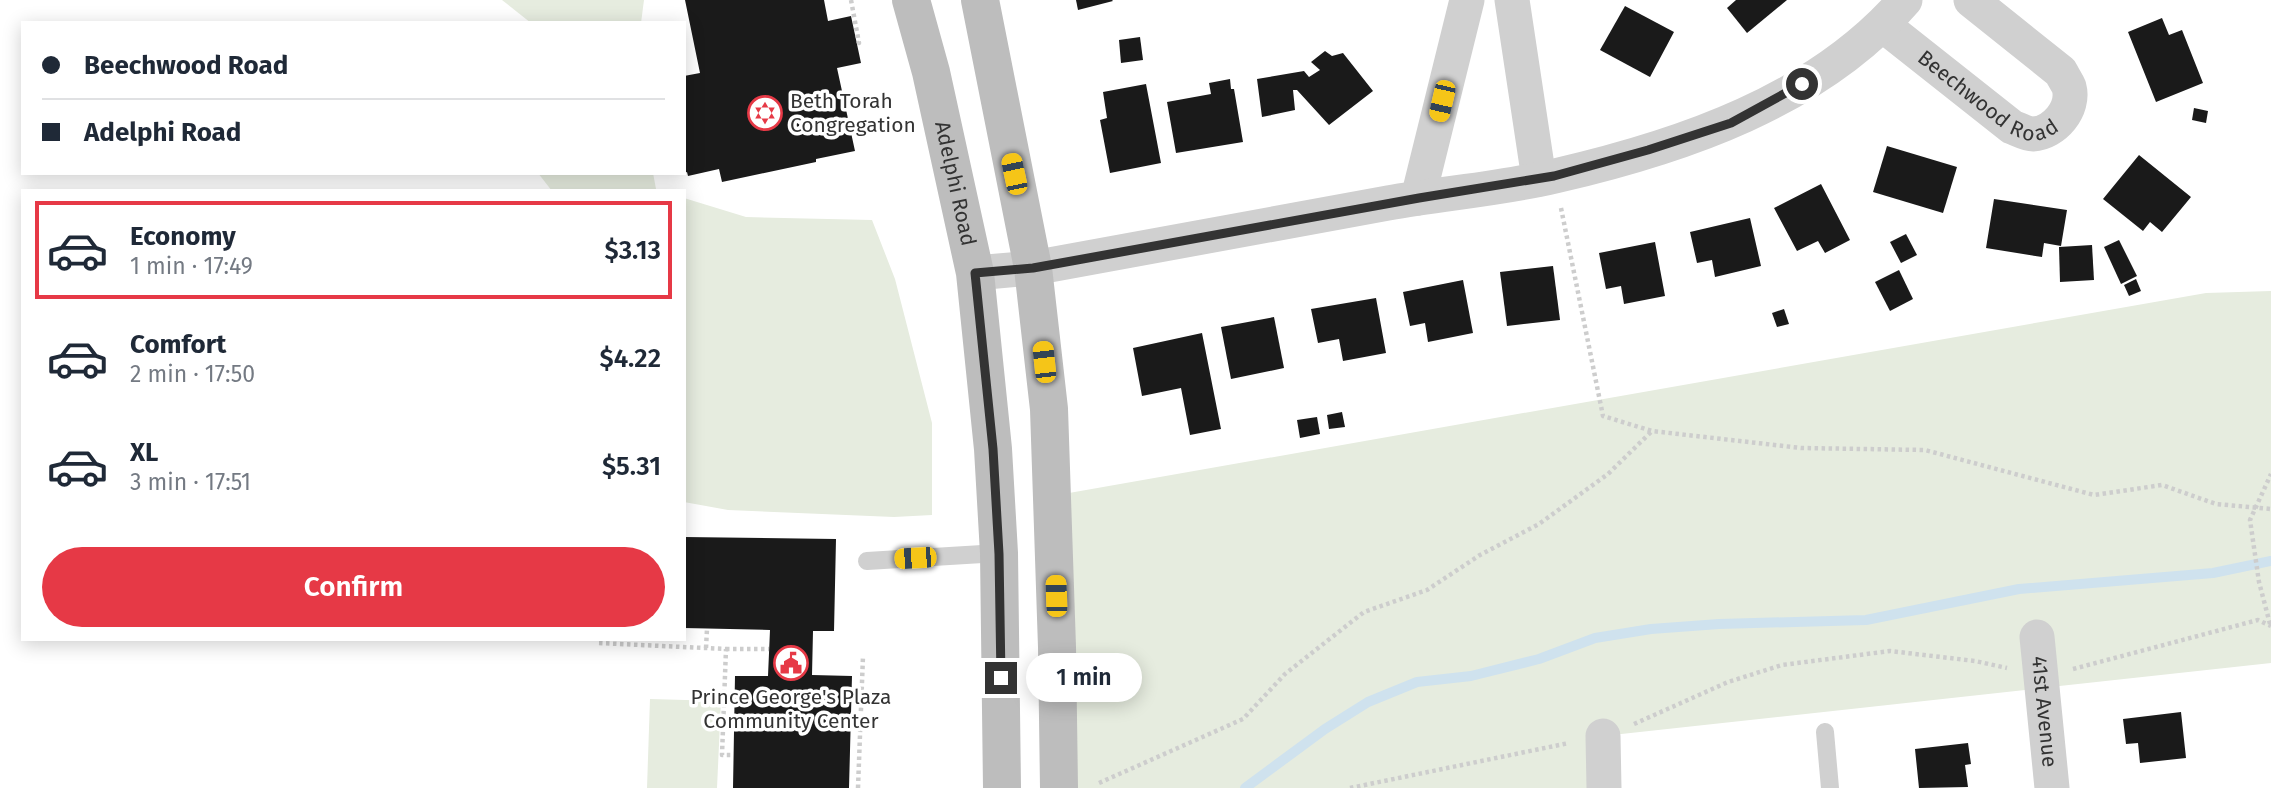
<!DOCTYPE html>
<meta charset="utf-8">
<style>
body{margin:0;font-family:"Fira Sans",sans-serif;background:#f6f6f7;color:#1f2937;height:100vh;display:flex;flex-direction:column;font-size:26px;white-space:nowrap}
*{box-sizing:border-box;margin:0}
p{font-size:23px;color:#747a83}
.icon{flex:none;width:38px;height:38px;fill:none;stroke:currentColor;stroke-width:2;stroke-linecap:round;stroke-linejoin:round}
.map{position:relative;flex:1;overflow:hidden}
.drawer{position:absolute;left:21px;top:189px;width:665px;height:452px;display:flex;flex-direction:column;background:#fff;border-radius:0px;box-shadow:0 4px 18px #0003}
.drawer>*{flex:none}
.hud{position:absolute;left:21px;top:21px;width:665px;height:154px;border-radius:0px;box-shadow:0 4px 18px #0003;display:grid;align-content:center;height:154px;padding:0 21px;background:#fff}
.end{position:absolute;width:32px;height:32px;margin:-16px;border:9px solid #333;background:#fff;box-shadow:0 0 0 4px #fff}
.from{border-radius:50%}
.bubble{position:absolute;height:49px;border-radius:24px;background:#fff;box-shadow:0 4px 18px #0003;font-size:23px;font-weight:600;line-height:49px;text-align:center}
.car{position:absolute;width:21px;height:42px;margin:-21px -10px;border-radius:9px;box-shadow:0 0 5px 2px #0007;background:linear-gradient(#f5c518 24%,#345 0 40%,#f5c518 0 76%,#345 0 86%,#f5c518 0)}
.hud b{display:flex;align-items:center;gap:24px;height:66px;font-size:26px}
.hud b+b{border-top:2px solid #e0e1e3}
.hud i{width:18px;height:18px;background:#1f2937}
ul{padding:12px 0 0;list-style:none}
li{display:flex;align-items:center;gap:21px;height:98px;margin:0 14px 10px;padding:0 7px;border:4px solid transparent;border-radius:0px}
li div{flex:1}
li b{display:block;font-size:26px}
li em{font-style:normal;font-weight:600}
li.selected{border-color:#e63946}
li>.icon{width:63px;height:63px;stroke-width:1.5}
.action{display:flex;gap:14px;margin-top:auto;padding:14px 21px}
.action a{flex:1;height:80px;border-radius:42px;background:#e63946;color:#fff;font-size:28px;font-weight:600;line-height:80px;text-align:center}
.map>svg:first-child{display:block}
.green{fill:#e6ecdf}
.lines{fill:none;stroke-linecap:round;stroke-linejoin:round}
.stream{stroke:#cfe2ee;stroke-width:10}
.building{fill:#1a1a1a}
.path{stroke:#cdcdcd;stroke-width:4.5;stroke-dasharray:3.5 3.5;stroke-linecap:butt}
.service{stroke:#d0d0d0;stroke-width:18}
.minor{stroke:#d0d0d0;stroke-width:35}
.secondary{stroke:#bdbdbd;stroke-width:38}
.route{stroke:#333;stroke-width:9}
.labels{text-anchor:middle;stroke-width:7;stroke-linejoin:round;paint-order:stroke}
.street-label{font-size:21px;fill:#333;stroke:#fff}
.poi-label{font-size:21px;fill:#333;stroke:#fff;text-anchor:start}
</style>
<div class="map">
<svg width="2271" height="788" viewBox="0 0 2271 788">
<rect width="100%" height="100%" fill="#fff"/>
<g class="green">
<path d="M502,0H644L641,23H531Z"/>
<path d="M538,173H653L656,189L660,191H552Z"/>
<path d="M684,198L746,217L872,220L895,279L932,423V515L894,517L728,510L684,502Z"/>
<path d="M2271,291V663L1603,736V788H1059L1052,496L2206,293Z"/>
<path d="M650,699L721,701L717,788H647Z"/>
</g>
<g class="lines">
<path class="stream" d="M1245,788L1325,729L1368,702L1417,682L1471,676L1539,659L1595,638L1651,629L1719,624L1866,620L2019,589L2213,573L2271,561"/>
</g>
<g class="building">
<path d="M685,0H824L828,21L851,16L861,63L837,68L855,151L816,159V162L722,182L719,169L688,176L687,172L684,173V76L700,73Z"/>
<path d="M1076,0H1112L1113,1L1078,10Z"/>
<path d="M1736,0H1787L1747,33L1727,8Z"/>
<path d="M1625,6L1674,32L1650,77L1600,50Z"/>
<path d="M2162,18L2169,35L2182,30L2203,83L2156,102L2128,32Z"/>
<path d="M1140,37L1143,60L1121,63L1119,40Z"/>
<path d="M1325,51L1332,56L1343,53L1373,91L1329,125L1297,90H1293L1295,110L1262,117L1257,79L1304,71L1309,77L1320,70L1311,62Z"/>
<path d="M1230,79L1231,89H1234L1243,142L1176,153L1167,102L1211,94L1209,83Z"/>
<path d="M1146,84L1161,163L1110,173L1100,120L1107,118L1103,92Z"/>
<path d="M2194,108L2208,111L2206,123L2192,120Z"/>
<path d="M1887,146L1957,167L1943,213L1873,192Z"/>
<path d="M2139,155L2191,197L2162,232L2150,222L2143,231L2103,199Z"/>
<path d="M1821,184L1850,240L1825,253L1818,241L1797,251L1774,208Z"/>
<path d="M1994,199L2067,210L2061,246L2044,243L2042,257L1986,248Z"/>
<path d="M1750,218L1761,266L1715,277L1712,260L1697,263L1690,232Z"/>
<path d="M1906,234L1917,255L1901,263L1890,242Z"/>
<path d="M2119,240L2137,276L2121,284L2104,247Z"/>
<path d="M1655,242L1665,296L1624,304L1621,286L1606,289L1599,253Z"/>
<path d="M2092,245L2094,280L2060,282L2059,247Z"/>
<path d="M1553,266L1560,320L1507,326L1500,272Z"/>
<path d="M1899,270L1913,299L1890,311L1875,282Z"/>
<path d="M2136,279L2141,291L2129,296L2124,285Z"/>
<path d="M1463,280L1473,333L1428,342L1425,323L1410,326L1403,292Z"/>
<path d="M1376,298L1386,353L1343,361L1339,339L1318,343L1311,309Z"/>
<path d="M1784,309L1789,324L1777,327L1772,313Z"/>
<path d="M1274,317L1284,368L1231,379L1221,327Z"/>
<path d="M1202,333L1221,429L1190,435L1181,388L1142,396L1133,348Z"/>
<path d="M1342,412L1345,427L1329,429L1327,415Z"/>
<path d="M1317,417L1320,434L1300,438L1297,420Z"/>
<path d="M684,537L836,539L834,631H813L812,675L852,676L849,788H733L735,676H768L770,630L684,628Z"/>
<path d="M2181,712L2186,758L2140,763L2138,743L2126,744L2123,719Z"/>
<path d="M1968,743L1971,764L1965,765L1968,787L1919,788L1915,749Z"/>
</g>
<g class="lines">
<g class="path">
<path d="M851,0L859,43H856"/>
<path d="M1561,208L1603,416L1652,431L1801,448L1925,450L2094,495L2162,485L2216,504L2271,509"/>
<path d="M2270,624L2259,582L2250,520L2271,474"/>
<path d="M599,643L726,649L722,755H733"/>
<path d="M706,648L707,629"/>
<path d="M726,649H769"/>
<path d="M2073,669L2258,620L2271,626"/>
<path d="M1634,724L1728,682L1782,665L1890,651L1975,661L2007,668"/>
<path d="M1099,783L1243,719L1285,674L1364,612L1427,590L1480,555L1539,524L1608,474L1652,431"/>
<path d="M858,788L863,656"/>
<path d="M1350,788L1569,743"/>
</g>
<g class="service">
<path d="M867,561L999,553"/>
<path d="M1825,732L1830,788"/>
</g>
<g class="minor">
<path d="M1512,0L1539,179"/>
<path id="s1" d="M1883,25L2012,127C2018,129 2026,134 2033,134C2054,133 2075,109 2069,87C2067,82 2063,77 2061,72L1971,0"/>
<path d="M1418,198L1467,0"/>
<path d="M975,273L1033,268C1152,247 1270,225 1388,203C1443,193 1501,189 1555,176C1681,147 1818,101 1905,0"/>
<path id="s2" d="M2037,637L2052,788"/>
<path d="M1603,736L1604,788"/>
</g>
<g class="secondary">
<path id="s3" d="M911,0L931,72L975,273L993,449L999,553L1002,788"/>
<path d="M980,0L1033,268L1049,409L1057,647L1059,788"/>
</g>
</g>
<g class="lines">
<path class="route" d="M1001,678L999,554L993,449L975,273L1033,268L1419,198L1554,176L1648,150L1731,123L1802,84"/>
</g>
<defs>
<g id="synagogue-ring" transform="scale(1.75)"><circle r="9.5" fill="#fff" stroke="#e63946" stroke-width="1.5"/><path d="M0-6.5L5.6 3.2H-5.6ZM0 6.5L5.6-3.2H-5.6Z" fill="#e63946"/></g>
<g id="civic-ring" transform="scale(1.75)"><circle r="9.5" fill="#fff" stroke="#e63946" stroke-width="1.5"/><path d="M-.6-6.5H3V-4.5H.6V-3L4-1V1h2V6H-6V1h2V-1L-.6-3ZM-1.2 2.5V6h2.4V2.5Z" fill="#e63946"/></g>
</defs>
<g fill-rule="evenodd">
<use href="#synagogue-ring" x="765" y="113"/>
<use href="#civic-ring" x="791" y="663"/>
</g>
<g class="labels">
<g class="street-label">
<text dy="7" stroke="none"><textPath href="#s1" startOffset="130">Beechwood Road</textPath></text>
<text dy="7" stroke="none"><textPath href="#s3" startOffset="189">Adelphi Road</textPath></text>
<text dy="7" stroke="none"><textPath href="#s2" startOffset="75">41st Avenue</textPath></text>
</g>
<g class="poi-label">
<text x="790" y="108">Beth Torah<tspan x="790" dy="24">Congregation</tspan></text>
<text x="791" y="704" text-anchor="middle">Prince George's Plaza<tspan x="791" dy="24">Community Center</tspan></text>
</g>
</g>
</svg>
<i class="end from" style="left:1802px;top:84px"></i>
<i class="end" style="left:1001px;top:678px"></i>
<div class="bubble" style="left:1026px;top:653px;width:116px">1 min</div>
<i class="car" style="left:1442px;top:101px;rotate:193deg"></i>
<i class="car" style="left:1014px;top:174px;rotate:348deg"></i>
<i class="car" style="left:1044px;top:362px;rotate:354deg"></i>
<i class="car" style="left:915px;top:558px;rotate:267deg"></i>
<i class="car" style="left:1056px;top:596px;rotate:358deg"></i>
<div class="hud">
<b><i class="from"></i>Beechwood Road</b>
<b><i></i>Adelphi Road</b>
</div>
<section class="drawer">
<ul>
<li class="selected"><svg class="icon" aria-label="car" viewBox="0 0 24 24"><path d="M5 17H2v-5l4-1 3-4h7l3 4 3 1v5h-3M9 17h6M6 11h13"/><circle cx="7" cy="17" r="2"/><circle cx="17" cy="17" r="2"/></svg><div><b>Economy</b><p>1 min · 17:49</p></div><em>$3.13</em></li>
<li><svg class="icon" aria-label="car" viewBox="0 0 24 24"><path d="M5 17H2v-5l4-1 3-4h7l3 4 3 1v5h-3M9 17h6M6 11h13"/><circle cx="7" cy="17" r="2"/><circle cx="17" cy="17" r="2"/></svg><div><b>Comfort</b><p>2 min · 17:50</p></div><em>$4.22</em></li>
<li><svg class="icon" aria-label="car" viewBox="0 0 24 24"><path d="M5 17H2v-5l4-1 3-4h7l3 4 3 1v5h-3M9 17h6M6 11h13"/><circle cx="7" cy="17" r="2"/><circle cx="17" cy="17" r="2"/></svg><div><b>XL</b><p>3 min · 17:51</p></div><em>$5.31</em></li>
</ul>
<div class="action"><a>Confirm</a></div>
</section>
</div>
